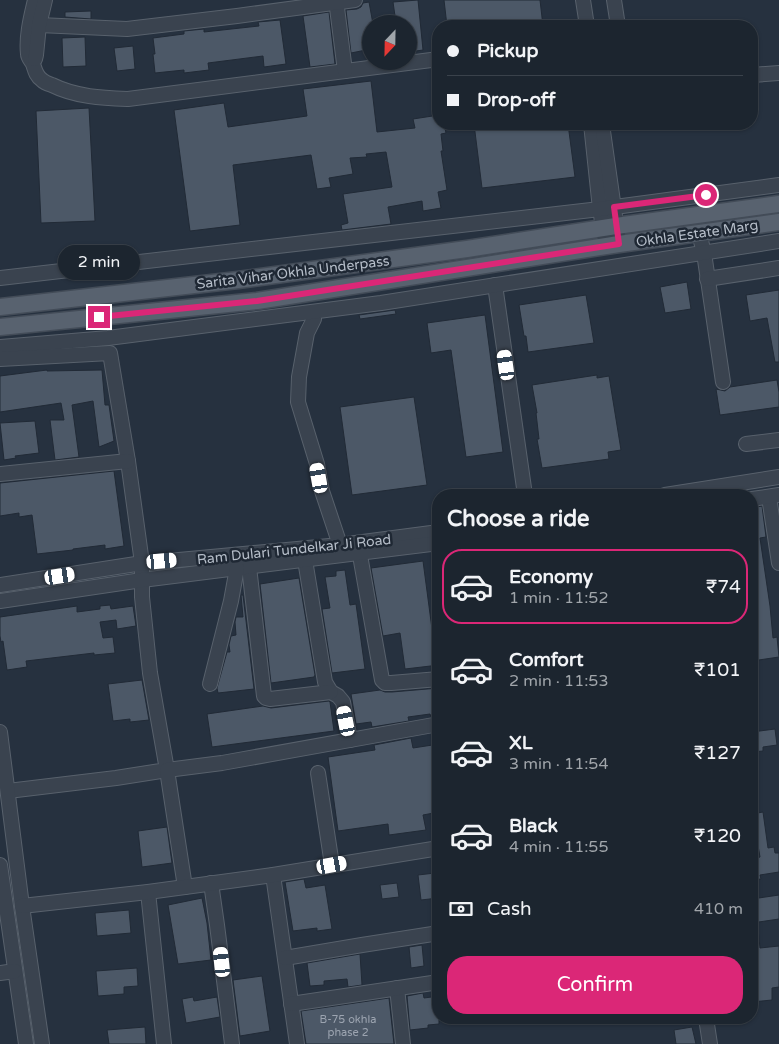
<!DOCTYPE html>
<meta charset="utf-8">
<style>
body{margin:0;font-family:"Varela Round",sans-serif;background:#252d37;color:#f1f3f6;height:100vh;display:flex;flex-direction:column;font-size:19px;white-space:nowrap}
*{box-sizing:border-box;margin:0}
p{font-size:16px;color:#a0a5aa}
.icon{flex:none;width:28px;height:28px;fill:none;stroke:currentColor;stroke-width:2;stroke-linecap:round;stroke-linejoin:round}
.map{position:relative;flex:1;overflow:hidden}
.sheet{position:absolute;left:432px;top:489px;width:326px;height:535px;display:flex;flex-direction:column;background:#1c252f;border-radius:20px;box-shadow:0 1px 4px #0004,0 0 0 1px #3a424b}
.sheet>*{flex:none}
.guide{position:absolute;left:432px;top:20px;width:326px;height:110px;border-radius:20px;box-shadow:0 1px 4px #0004,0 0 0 1px #3a424b;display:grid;align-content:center;height:110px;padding:0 15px;background:#1c252f}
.needle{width:32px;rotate:202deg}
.buttons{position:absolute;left:362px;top:15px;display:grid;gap:10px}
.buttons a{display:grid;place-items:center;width:55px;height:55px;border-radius:50%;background:#1c252f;box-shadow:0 1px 4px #0004,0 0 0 1px #3a424b;font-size:25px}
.end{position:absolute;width:22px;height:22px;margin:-11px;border:6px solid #db2777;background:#fff;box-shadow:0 0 0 2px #fff}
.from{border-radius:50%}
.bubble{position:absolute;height:35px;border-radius:18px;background:#1c252f;box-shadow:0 1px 4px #0004,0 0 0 1px #3a424b;font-size:16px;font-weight:600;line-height:35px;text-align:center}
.car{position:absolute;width:15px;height:30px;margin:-15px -8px;border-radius:6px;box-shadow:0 0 4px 1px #0007;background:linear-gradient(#fff 24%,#345 0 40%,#fff 0 76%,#345 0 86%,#fff 0)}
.guide b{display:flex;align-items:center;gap:18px;height:48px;font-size:19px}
.guide b+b{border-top:1px solid #3a424b}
.guide i{width:12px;height:12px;background:#f1f3f6}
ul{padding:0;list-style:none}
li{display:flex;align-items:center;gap:15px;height:75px;margin:0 10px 8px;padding:0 5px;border:2px solid transparent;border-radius:20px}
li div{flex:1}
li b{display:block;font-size:19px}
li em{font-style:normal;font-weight:600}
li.selected{border-color:#db2777}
li>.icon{width:45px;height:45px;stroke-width:1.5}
h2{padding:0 15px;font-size:22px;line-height:60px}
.pay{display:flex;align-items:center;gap:12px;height:55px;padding:0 15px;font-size:19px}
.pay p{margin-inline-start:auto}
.primary-button{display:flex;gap:10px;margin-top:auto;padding:10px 15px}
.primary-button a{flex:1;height:58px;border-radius:20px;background:#db2777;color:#fff;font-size:20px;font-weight:600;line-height:58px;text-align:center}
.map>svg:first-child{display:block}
.building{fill:#4c5867;stroke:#212a36}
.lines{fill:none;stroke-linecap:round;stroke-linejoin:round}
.minor-casing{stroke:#58616c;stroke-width:16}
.major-casing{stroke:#434c58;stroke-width:19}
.minor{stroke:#3a434f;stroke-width:14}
.major{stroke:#58626f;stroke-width:16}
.route{stroke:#db2777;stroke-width:6}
.labels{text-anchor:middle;stroke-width:5;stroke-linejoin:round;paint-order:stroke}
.number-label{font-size:11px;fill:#9ca4b0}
.street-label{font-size:14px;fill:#b6bec9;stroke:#1f2834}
</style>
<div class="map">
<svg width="779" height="1044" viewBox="0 0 779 1044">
<rect width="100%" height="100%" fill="#26313f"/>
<g class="building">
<path d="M418,0L423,50L409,52V24H379V20L395,16L393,2Z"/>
<path d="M444,0H540L543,26H447Z"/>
<path d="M369,2L373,24H371V49L351,53L346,10L357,9L361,7L363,3Z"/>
<path d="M91,11V19L65,17V12Z"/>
<path d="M329,12L335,64L310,67L303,16Z"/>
<path d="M280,20L286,64L264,67L263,56L208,63L209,70L184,73V70L155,73L153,54H155L153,38L184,34V31L204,29V32L259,26L258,22Z"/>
<path d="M85,37L86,66L63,67L62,38Z"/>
<path d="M133,46L135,69L117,71L114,48Z"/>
<path d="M371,81L377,132L415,128L413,119L439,115V124H444L446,133L441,134L443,151H441L447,190L438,192L441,208L423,211L422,201L388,207L391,224L342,230L341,225L348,223L343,194L392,187L386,152L366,154L367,157L350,158L353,174L329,178L331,187L317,189L311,155L233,165L240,225L190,231L174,110L224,103L228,127L307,116L303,89Z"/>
<path d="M89,108L95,221L41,223L36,111Z"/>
<path d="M474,124H568L575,177L482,188Z"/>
<path d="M687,282L691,309L665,313L660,287Z"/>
<path d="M779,290V362H775L767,318L750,321L746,295Z"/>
<path d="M586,295L594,343L528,352L526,336H524L519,305Z"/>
<path d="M395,310L396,314L360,319L359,315Z"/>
<path d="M485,315L503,452L466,457L451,350L431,353L427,323Z"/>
<path d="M47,370V371L102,370L105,405H109L114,441L99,447L93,401L72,405L79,457L55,460L50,420H64L61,403L0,412V376Z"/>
<path d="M597,375V378L609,376L621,450L608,452L609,459L542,468L537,439H539L536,413H537L532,385Z"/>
<path d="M777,380L779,392V407L720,415L716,389L725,391L730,387Z"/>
<path d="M414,397L427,485L352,495L340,407Z"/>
<path d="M35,421L39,453L15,456L16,458L4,460L0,423Z"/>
<path d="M114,471L124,546L105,549V545L73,549V550L37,554L32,515L19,517V513L0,516V483Z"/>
<path d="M762,506L766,537L760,538L770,606L773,638L777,637L779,657L752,661V508Z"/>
<path d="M423,561L434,644L439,643V665L405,669L400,633L383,636L371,568Z"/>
<path d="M345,570L350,605L356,604L365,669L332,673L322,609L330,608L325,577L336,576V571Z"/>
<path d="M299,578L315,675L314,677L271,683L260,584Z"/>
<path d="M241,595H243L254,689L218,693L217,688L227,652H230L229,645L231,636L236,635L235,622L236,617H243Z"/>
<path d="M110,605L111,609L133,606L136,626L117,629L116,620L100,622L103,638L113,637L115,653L94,655V653L26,661L27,667L7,670L3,641L1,642L0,636V617L77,606V612L100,609V606Z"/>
<path d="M142,680L149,720L130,722V719L113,721L108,684Z"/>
<path d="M439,688V715L431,717L430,714L408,717L409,721L372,727L371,722L356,724L351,694L380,690L385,692H392Z"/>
<path d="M329,701L330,702L334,731L212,747L207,714L263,706L271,708Z"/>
<path d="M775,729L777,745L763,747V751L752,752V732Z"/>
<path d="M411,738L413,748L439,744V812L423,815L426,830L389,835L388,824L338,831L328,757L375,750L374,745Z"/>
<path d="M763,812L768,848L774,847L775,853H779V872L760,875L761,879L752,880V856L757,855V858L760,857L756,834H752V814Z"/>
<path d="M167,827L172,863L142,867L138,831Z"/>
<path d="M435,873L438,898L421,900L418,875Z"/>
<path d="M304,879L306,888L325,885L332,929L317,931V928L293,931L285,882Z"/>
<path d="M397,883L399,897L382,899L380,885Z"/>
<path d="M779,895V919L752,923V899Z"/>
<path d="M202,898L207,923L211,960L178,964L168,905Z"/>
<path d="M129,910L131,933L97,936L95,913Z"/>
<path d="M752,929H758L760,948L779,946V987L772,988V1000L752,1002Z"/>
<path d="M422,945L424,966L411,968L409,947Z"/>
<path d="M360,954L362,985L348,987L347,979L324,981V985L310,986L307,963Z"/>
<path d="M137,968L138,986L124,987V994L98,996L96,971Z"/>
<path d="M262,976L270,1031L240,1036L233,980Z"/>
<path d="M423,993L424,998L439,996V1024L428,1025V1028L410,1030L407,996Z"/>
<path d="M193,997L194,1001L217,997L220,1017L186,1023L182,999Z"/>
<path d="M389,998L394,1044H306L301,1011Z"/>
<path d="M145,1027L146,1044H109L107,1030Z"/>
<path d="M692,1027L696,1044H676L674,1030Z"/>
</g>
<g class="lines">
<g class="minor-casing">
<g id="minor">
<path d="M35,0C31,17 26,36 28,54C28,58 31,60 33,64C35,70 36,76 42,80C45,83 49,84 52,85C76,97 103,98 128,99L439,59"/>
<path d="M336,0L345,71"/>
<path d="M583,0L587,26"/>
<path d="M614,0L618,26"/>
<path d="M39,25L127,29L237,16L355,0"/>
<path d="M35,59L36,55L39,25L45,0"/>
<path d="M752,75L779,73"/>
<path d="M591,124L600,209L606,246"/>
<path d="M602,124L619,244"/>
<path d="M699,233L704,253L723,382"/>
<path d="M0,278L600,209L779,185"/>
<path d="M707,279L779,268"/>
<path d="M495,285L525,495"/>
<path d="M313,312L314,319L307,333L299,377L298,402L317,464L322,491L340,545"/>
<path d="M0,347L108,338L381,303L779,241"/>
<path d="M0,359L110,353L128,461L142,563V597L150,673L167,770L116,778L8,791"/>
<path d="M746,444L779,440"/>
<path d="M0,474L128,461"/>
<path d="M665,495L779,477"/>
<path d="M769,497L779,563"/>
<path d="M752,499L779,495"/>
<path d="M358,544L382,680L385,683H391L439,679"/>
<path d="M305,560L325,682L331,692L338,696L343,702L350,740"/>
<path d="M249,567L264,696L266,698L270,699L331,692"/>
<path d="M0,585L136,564L340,545L439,532"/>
<path d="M0,601L142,580L439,543"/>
<path d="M210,684L231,601L237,568"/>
<path d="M0,732L22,906L42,1044"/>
<path d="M318,773L332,865"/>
<path d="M0,865L26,1044"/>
<path d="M273,875L297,1044"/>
<path d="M211,883L217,925L232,1044"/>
<path d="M185,887L167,770L222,763L439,724"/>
<path d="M148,892L164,1044"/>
<path d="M22,906L148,892L273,875L439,848"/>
<path d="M285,958L362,945L439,933"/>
<path d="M0,973L15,971"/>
<path d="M397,988L403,1044"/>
<path d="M291,1004L439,982"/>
<path d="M706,1018L710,1044"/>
</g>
</g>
<g class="major-casing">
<g id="major">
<path d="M0,307L238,280L467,249L616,226L779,204"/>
<path d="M0,327L257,301L619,244L779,222"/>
</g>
</g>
<use href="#minor" class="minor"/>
<use href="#major" class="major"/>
</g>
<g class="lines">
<path class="route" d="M99,317L257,301L619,244L614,207L706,195"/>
</g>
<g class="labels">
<g class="number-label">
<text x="348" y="1023">B-75 okhla<tspan x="348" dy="13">phase 2</tspan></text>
</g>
<g class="street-label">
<text transform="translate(697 233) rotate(-8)" y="5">Okhla Estate Marg</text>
<text transform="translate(293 272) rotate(-7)" y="5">Sarita Vihar Okhla Underpass</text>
<text transform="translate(294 549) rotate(-6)" y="5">Ram Dulari Tundelkar Ji Road</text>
</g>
</g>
</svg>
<div class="buttons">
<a><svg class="needle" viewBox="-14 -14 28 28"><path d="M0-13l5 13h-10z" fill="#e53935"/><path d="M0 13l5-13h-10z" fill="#a0a5aa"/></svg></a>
</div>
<i class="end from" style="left:706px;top:195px"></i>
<i class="end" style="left:99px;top:317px"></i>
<div class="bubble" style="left:58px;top:245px;width:82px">2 min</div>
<i class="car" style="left:506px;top:365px;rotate:352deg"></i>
<i class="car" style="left:319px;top:478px;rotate:350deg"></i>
<i class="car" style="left:162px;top:561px;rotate:85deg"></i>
<i class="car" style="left:60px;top:576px;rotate:81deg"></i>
<i class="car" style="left:346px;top:721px;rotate:349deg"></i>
<i class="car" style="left:332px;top:865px;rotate:80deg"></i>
<i class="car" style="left:222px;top:962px;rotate:354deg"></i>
<div class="guide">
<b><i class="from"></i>Pickup</b>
<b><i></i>Drop-off</b>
</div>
<section class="sheet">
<h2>Choose a ride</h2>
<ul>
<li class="selected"><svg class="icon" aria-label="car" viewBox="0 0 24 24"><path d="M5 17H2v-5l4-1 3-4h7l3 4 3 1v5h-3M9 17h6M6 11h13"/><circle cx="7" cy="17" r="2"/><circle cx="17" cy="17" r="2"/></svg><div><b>Economy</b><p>1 min · 11:52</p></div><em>₹74</em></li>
<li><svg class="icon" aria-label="car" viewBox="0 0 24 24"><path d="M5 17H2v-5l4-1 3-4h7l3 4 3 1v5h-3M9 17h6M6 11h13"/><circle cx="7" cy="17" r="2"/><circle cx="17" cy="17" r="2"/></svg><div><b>Comfort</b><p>2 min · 11:53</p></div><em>₹101</em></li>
<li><svg class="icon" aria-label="car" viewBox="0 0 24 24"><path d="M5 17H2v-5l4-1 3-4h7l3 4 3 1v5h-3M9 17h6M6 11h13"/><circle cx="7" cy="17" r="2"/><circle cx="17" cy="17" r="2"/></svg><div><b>XL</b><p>3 min · 11:54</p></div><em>₹127</em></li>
<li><svg class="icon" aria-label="car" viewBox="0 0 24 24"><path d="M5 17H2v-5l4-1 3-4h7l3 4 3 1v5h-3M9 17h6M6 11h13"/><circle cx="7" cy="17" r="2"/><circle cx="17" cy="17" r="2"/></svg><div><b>Black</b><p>4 min · 11:55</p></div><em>₹120</em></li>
</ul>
<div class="pay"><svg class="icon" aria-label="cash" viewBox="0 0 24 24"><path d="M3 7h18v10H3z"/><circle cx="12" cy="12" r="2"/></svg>Cash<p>410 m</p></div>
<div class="primary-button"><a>Confirm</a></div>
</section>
</div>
